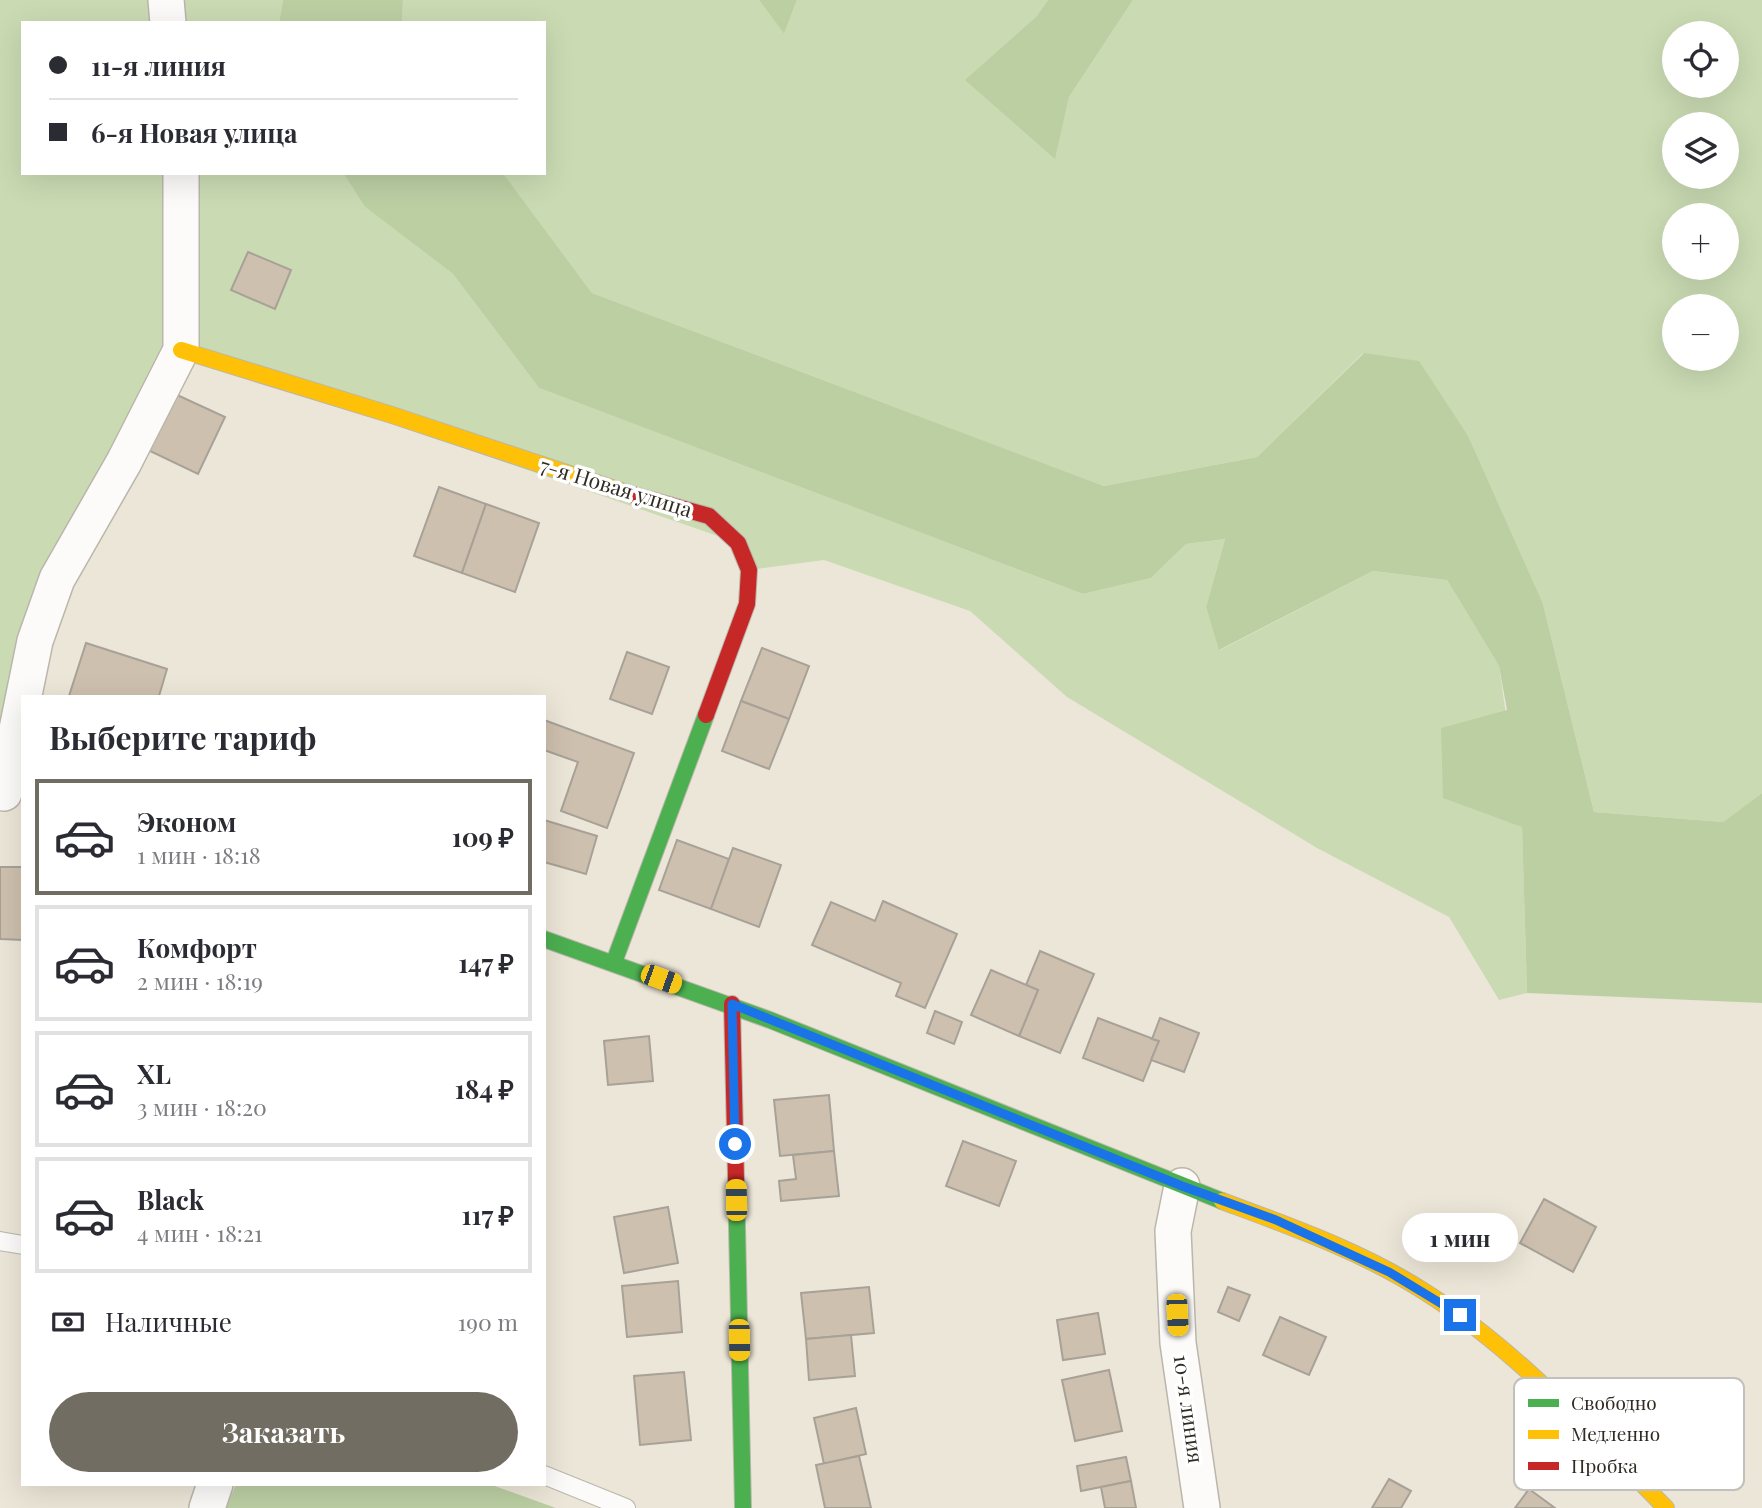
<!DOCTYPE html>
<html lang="ru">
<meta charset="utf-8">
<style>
body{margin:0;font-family:"Playfair Display",serif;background:#f2f2f3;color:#2b2b33;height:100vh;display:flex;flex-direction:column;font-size:26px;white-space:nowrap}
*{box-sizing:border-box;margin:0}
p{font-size:23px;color:#7c7c81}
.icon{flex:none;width:38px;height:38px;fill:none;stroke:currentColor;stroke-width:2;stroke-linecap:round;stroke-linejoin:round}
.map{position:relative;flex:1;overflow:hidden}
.panel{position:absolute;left:21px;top:695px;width:525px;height:791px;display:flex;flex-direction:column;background:#fff;border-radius:0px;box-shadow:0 7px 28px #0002}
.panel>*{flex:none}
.top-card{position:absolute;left:21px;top:21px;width:525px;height:154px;border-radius:0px;box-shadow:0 7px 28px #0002;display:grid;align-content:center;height:154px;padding:0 28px;background:#fff}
.controls{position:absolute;left:1662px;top:21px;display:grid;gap:14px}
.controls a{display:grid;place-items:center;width:77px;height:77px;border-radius:50%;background:#fff;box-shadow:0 7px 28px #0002;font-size:35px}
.end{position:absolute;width:32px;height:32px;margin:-16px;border:9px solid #1a73e8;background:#fff;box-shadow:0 0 0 4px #fff}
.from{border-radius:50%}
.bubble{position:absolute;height:49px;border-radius:24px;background:#fff;box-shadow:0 7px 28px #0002;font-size:23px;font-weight:700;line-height:49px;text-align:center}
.car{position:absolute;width:21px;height:42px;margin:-21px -10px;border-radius:9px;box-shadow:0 0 5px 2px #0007;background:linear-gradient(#f5c518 24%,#345 0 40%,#f5c518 0 76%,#345 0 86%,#f5c518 0)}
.top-card b{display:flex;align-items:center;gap:24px;height:66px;font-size:26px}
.top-card b+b{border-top:2px solid #e1e1e2}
.top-card i{width:18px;height:18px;background:#2b2b33}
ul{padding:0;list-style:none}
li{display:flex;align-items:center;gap:21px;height:116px;margin:0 14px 10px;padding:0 14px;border:4px solid #e1e1e2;border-radius:0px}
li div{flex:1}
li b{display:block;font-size:26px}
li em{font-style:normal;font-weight:700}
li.active{border-color:#726d62}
li>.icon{width:63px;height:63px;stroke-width:1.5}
h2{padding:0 28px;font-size:32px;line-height:84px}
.pay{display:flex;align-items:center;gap:18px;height:77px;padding:0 28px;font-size:26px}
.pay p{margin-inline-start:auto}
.cta{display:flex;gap:14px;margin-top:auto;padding:14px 28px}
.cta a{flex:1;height:80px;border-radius:42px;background:#726d62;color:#fff;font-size:28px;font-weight:700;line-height:80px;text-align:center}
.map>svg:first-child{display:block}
.green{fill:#cadbb3;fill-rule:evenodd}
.forest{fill:#bccfa3}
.building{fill:#cec0ae;stroke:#a8a198;stroke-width:2}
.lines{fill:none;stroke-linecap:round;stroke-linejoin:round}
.lane-casing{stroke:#bab6ab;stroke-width:20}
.street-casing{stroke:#bab6ab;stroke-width:38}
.fast-casing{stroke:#bab6ab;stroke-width:18}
.slow-casing{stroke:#bab6ab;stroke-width:18}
.jam-casing{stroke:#bab6ab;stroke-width:18}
.lane{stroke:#fcfbf9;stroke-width:18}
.street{stroke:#fcfbf9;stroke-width:35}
.fast{stroke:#4caf50;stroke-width:16}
.slow{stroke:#ffc107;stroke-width:16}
.jam{stroke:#c62828;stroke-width:16}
.route{stroke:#1a73e8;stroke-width:9}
.labels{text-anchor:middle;stroke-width:7;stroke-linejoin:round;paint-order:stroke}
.street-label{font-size:21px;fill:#302c23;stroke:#fff}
.key{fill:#fff;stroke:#c1c0bd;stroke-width:2}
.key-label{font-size:19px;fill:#302c23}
</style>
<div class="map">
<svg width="1762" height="1508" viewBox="0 0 1762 1508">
<rect width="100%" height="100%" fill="#ece6d8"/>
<g class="green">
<path d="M0,0H283L279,23H23V173H343L365,207L453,274L539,388L1083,594L1151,578L1186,544L1225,539L1206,607L1220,650L1373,571L1447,580L1499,666L1522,827L1527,993L1499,1000L1449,917L1317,848L1067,697L970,611L824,560L749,570L738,543L181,350L57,579L0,792Z"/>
<path d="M403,0H759L784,34L797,0H1048L1036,17L1054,159L1069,97L1133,0H1762V793L1723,822L1594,812L1543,604L1363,353L1257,457L1104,486L592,293L503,173H544V23H402ZM1675,33H1727V86H1675ZM1675,124H1727V177H1675ZM1675,215H1727V268H1675ZM1675,306H1727V359H1675Z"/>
</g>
<g class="forest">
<path d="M283,0H403L402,23H279Z"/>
<path d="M759,0H797L784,34Z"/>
<path d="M1048,0H1133L1069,97L1055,159L965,80L1036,17Z"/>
<path d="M343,173H503L592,293L1104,486L1257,457L1364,353L1419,361L1468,436L1543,604L1594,812L1723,822L1762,793V1003L1527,993L1522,827L1443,798L1441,728L1507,710L1499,666L1447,580L1373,571L1219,650L1206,607L1225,539L1186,544L1151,578L1083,594L539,388L453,274L365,207Z"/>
<path d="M236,1484H489L556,1508H226Z"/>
</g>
<g class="building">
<path d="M248,252L291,270L275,309L231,290Z"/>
<path d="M175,394L225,417L198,474L148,450Z"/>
<path d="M439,487L486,504L462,573L414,556Z"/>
<path d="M486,504L539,523L515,592L462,573Z"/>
<path d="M86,643L167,669L159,696H69Z"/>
<path d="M762,648L809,666L789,719L741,701Z"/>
<path d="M627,652L669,667L652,714L610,699Z"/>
<path d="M741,701L789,719L769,769L722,751Z"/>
<path d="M544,720L634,753L607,828L561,811L578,762L544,750Z"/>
<path d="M544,820L597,836L586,874L544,862Z"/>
<path d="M677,840L729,859L711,909L659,890Z"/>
<path d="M733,848L781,865L759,927L711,909Z"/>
<path d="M0,867H23V940L0,939Z"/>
<path d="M883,901L957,934L925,1008L896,996L901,983L812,945L831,902L875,921Z"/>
<path d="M1040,951L1094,974L1060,1053L1019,1036L1038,990L1026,985Z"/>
<path d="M991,970L1038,990L1019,1036L971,1015Z"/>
<path d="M935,1011L962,1022L954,1044L927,1033Z"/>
<path d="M1098,1018L1159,1041L1143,1081L1083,1058Z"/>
<path d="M1160,1018L1199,1033L1184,1072L1151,1060L1159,1041L1152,1039Z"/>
<path d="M649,1036L653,1081L608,1085L604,1041Z"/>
<path d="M829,1095L834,1151L780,1156L774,1100Z"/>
<path d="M963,1141L1016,1161L999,1206L946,1186Z"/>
<path d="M834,1151L839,1196L781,1201L779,1181L796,1179L793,1155Z"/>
<path d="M1544,1199L1596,1227L1573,1272L1520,1243Z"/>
<path d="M668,1207L678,1263L624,1273L614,1217Z"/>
<path d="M678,1281L682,1332L627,1337L622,1286Z"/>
<path d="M869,1287L874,1333L806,1339L801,1293Z"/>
<path d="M1228,1287L1250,1295L1239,1321L1218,1312Z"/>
<path d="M1098,1313L1105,1354L1063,1360L1057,1320Z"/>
<path d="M1280,1317L1326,1337L1309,1375L1263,1355Z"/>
<path d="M851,1335L855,1376L809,1380L806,1339Z"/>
<path d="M1109,1370L1122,1431L1075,1441L1062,1380Z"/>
<path d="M684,1372L691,1440L640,1445L634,1376Z"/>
<path d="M856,1408L866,1454L824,1464L814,1418Z"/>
<path d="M859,1456L871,1508H825L816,1465Z"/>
<path d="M1126,1457L1131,1481L1081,1491L1077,1466Z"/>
<path d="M1389,1479L1411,1491L1401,1508H1372Z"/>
<path d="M1131,1481L1136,1508H1105L1101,1487Z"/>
<path d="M1529,1489L1555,1508H1515Z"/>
</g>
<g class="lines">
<g class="lane-casing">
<g id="lane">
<path d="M0,1241L23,1245"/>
<path d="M544,1475L626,1508"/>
</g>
</g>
<g class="street-casing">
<g id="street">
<path d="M166,0L168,23"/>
<path d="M4,793L35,641L57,579L124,462L181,350V173"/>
<path d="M1182,1186L1173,1231L1178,1343L1202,1508"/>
<path d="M207,1508L215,1484"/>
</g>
</g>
<g class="fast-casing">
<g id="fast">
<path d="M544,939L770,1020L1222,1201"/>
<path d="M614,962L706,715"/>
<path d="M736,1179L743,1508"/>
</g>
</g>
<g class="slow-casing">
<g id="slow">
<path d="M181,350L392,415L630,494"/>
<path d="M1222,1201C1292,1227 1363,1252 1425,1292C1517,1350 1590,1432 1666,1508"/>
</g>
</g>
<g class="jam-casing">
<g id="jam">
<path d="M630,494L709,516L738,543L749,570L747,604L706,715"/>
<path d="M732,1004L736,1179"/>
</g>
</g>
<use href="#lane" class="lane"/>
<use href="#street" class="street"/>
<use href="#fast" class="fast"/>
<use href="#slow" class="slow"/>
<use href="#jam" class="jam"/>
</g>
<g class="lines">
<path class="route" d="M735,1144L732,1004L1182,1186L1276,1220L1389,1272L1460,1315"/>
</g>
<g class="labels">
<g class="street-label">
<text transform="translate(616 488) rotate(17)" y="7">7-я Новая улица</text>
<text transform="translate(1188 1409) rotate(82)" y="7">10-я линия</text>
</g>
</g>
<rect x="1514" y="1378" width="230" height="112" rx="10" class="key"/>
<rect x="1528" y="1399" width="31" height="8" fill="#4caf50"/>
<rect x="1528" y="1430" width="31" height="9" fill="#ffc107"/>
<rect x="1528" y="1462" width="31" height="8" fill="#c62828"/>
<g class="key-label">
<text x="1571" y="1410">Свободно</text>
<text x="1571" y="1441">Медленно</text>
<text x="1571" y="1473">Пробка</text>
</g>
</svg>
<div class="controls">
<a><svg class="icon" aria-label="locate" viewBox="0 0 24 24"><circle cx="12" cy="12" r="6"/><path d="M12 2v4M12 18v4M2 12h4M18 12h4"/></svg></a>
<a><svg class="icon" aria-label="layers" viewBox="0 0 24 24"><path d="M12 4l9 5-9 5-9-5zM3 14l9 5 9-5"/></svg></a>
<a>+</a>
<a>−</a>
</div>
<i class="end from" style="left:735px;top:1144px"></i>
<i class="end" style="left:1460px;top:1315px"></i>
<div class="bubble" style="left:1402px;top:1213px;width:116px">1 мин</div>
<i class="car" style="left:661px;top:979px;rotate:110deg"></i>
<i class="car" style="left:736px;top:1200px;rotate:359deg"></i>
<i class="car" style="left:1177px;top:1315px;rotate:177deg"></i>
<i class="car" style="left:739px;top:1340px;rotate:179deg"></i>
<div class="top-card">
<b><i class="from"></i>11-я линия</b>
<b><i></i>6-я Новая улица</b>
</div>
<section class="panel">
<h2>Выберите тариф</h2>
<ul>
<li class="active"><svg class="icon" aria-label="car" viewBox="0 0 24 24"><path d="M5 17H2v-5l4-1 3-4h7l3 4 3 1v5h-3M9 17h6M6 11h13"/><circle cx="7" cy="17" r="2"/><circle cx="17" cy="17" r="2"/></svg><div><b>Эконом</b><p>1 мин · 18:18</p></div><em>109 ₽</em></li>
<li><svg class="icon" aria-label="car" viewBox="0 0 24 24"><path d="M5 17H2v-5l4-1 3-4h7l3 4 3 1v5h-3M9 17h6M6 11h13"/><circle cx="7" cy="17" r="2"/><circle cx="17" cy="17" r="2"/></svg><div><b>Комфорт</b><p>2 мин · 18:19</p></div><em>147 ₽</em></li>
<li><svg class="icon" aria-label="car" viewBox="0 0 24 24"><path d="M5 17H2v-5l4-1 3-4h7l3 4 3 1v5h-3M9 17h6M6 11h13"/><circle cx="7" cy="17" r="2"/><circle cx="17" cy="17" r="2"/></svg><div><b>XL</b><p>3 мин · 18:20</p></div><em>184 ₽</em></li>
<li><svg class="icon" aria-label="car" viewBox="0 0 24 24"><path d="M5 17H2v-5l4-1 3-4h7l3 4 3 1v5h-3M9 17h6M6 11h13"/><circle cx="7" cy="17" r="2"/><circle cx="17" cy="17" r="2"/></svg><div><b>Black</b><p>4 мин · 18:21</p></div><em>117 ₽</em></li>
</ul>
<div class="pay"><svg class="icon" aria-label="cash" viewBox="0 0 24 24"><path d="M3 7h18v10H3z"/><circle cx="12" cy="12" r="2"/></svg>Наличные<p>190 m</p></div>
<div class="cta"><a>Заказать</a></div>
</section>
</div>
